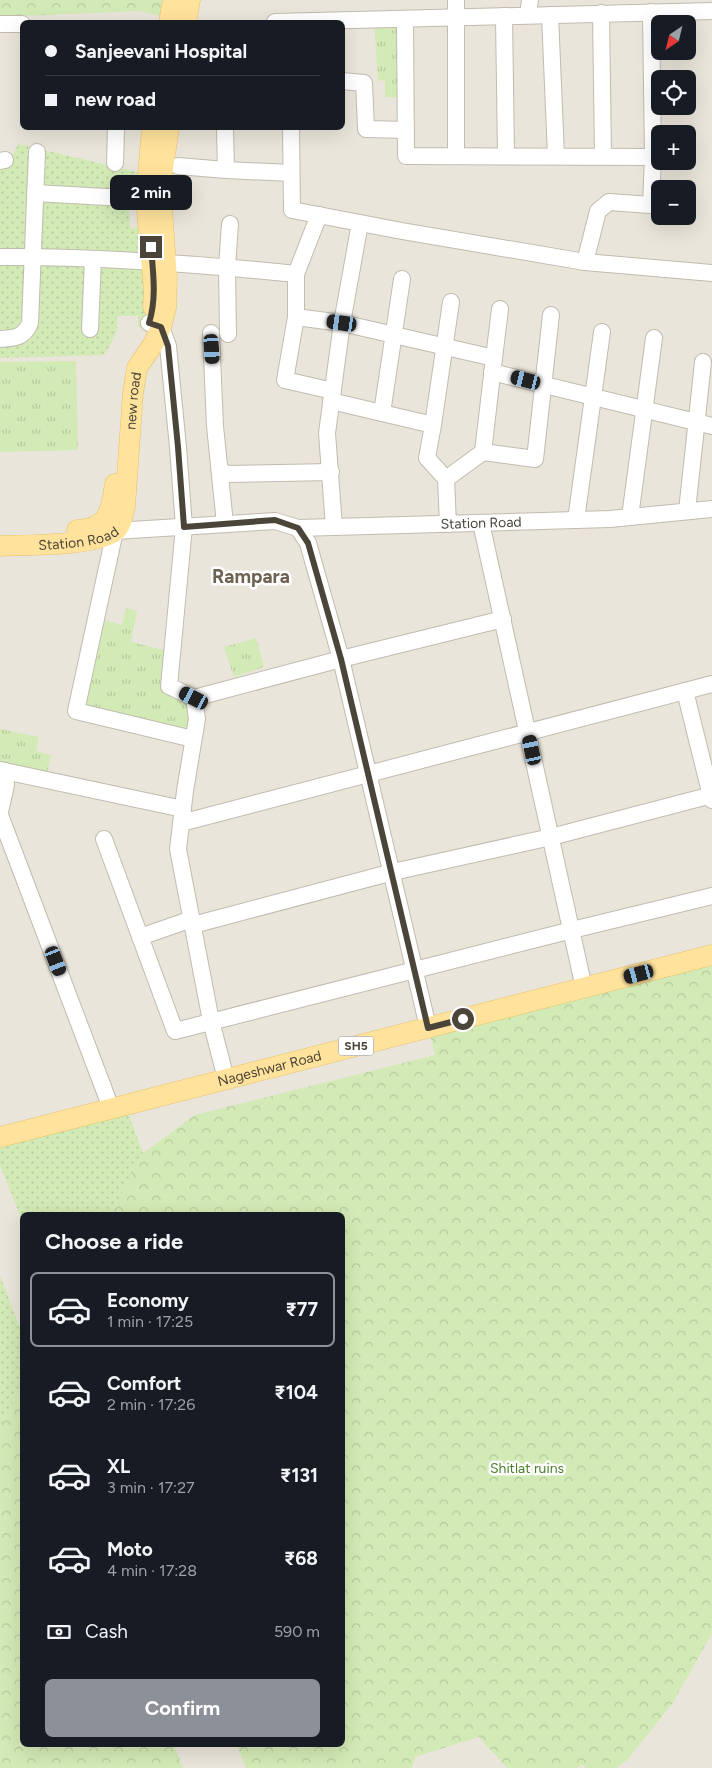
<!DOCTYPE html>
<meta charset="utf-8">
<style>
body{margin:0;font-family:Figtree,sans-serif;background:#20242c;color:#f1f3f6;height:100vh;display:flex;flex-direction:column;font-size:19px;white-space:nowrap}
*{box-sizing:border-box;margin:0}
p{font-size:16px;color:#9ea1a6}
.icon{flex:none;width:28px;height:28px;fill:none;stroke:currentColor;stroke-width:2;stroke-linecap:round;stroke-linejoin:round}
.map{position:relative;flex:1;overflow:hidden}
.drawer{position:absolute;left:20px;top:1212px;width:325px;height:535px;display:flex;flex-direction:column;background:#171b24;border-radius:8px;box-shadow:0 5px 20px #0002}
.drawer>*{flex:none}
.banner{position:absolute;left:20px;top:20px;width:325px;height:110px;border-radius:8px;box-shadow:0 5px 20px #0002;display:grid;align-content:center;height:110px;padding:0 25px;background:#171b24}
.needle{width:32px;rotate:215deg}
.fabs{position:absolute;left:651px;top:15px;display:grid;gap:10px}
.fabs a{display:grid;place-items:center;width:45px;height:45px;border-radius:8px;background:#171b24;box-shadow:0 5px 20px #0002;font-size:25px}
.end{position:absolute;width:22px;height:22px;margin:-11px;border:6px solid #4b4439;background:#fff;box-shadow:0 0 0 2px #fff}
.from{border-radius:50%}
.bubble{position:absolute;height:35px;border-radius:8px;background:#171b24;box-shadow:0 5px 20px #0002;font-size:16px;font-weight:700;line-height:35px;text-align:center}
.car{position:absolute;width:15px;height:30px;margin:-15px -8px;border-radius:6px;box-shadow:0 0 4px 1px #0007;background:linear-gradient(#222 24%,#8ab4d8 0 40%,#222 0 76%,#8ab4d8 0 86%,#222 0)}
.banner b{display:flex;align-items:center;gap:18px;height:48px;font-size:19px}
.banner b+b{border-top:1px solid #363941}
.banner i{width:12px;height:12px;background:#f1f3f6}
ul{padding:0;list-style:none}
li{display:flex;align-items:center;gap:15px;height:75px;margin:0 10px 8px;padding:0 15px;border:2px solid transparent;border-radius:8px}
li div{flex:1}
li b{display:block;font-size:19px}
li em{font-style:normal;font-weight:700}
li.current{border-color:#8c9099}
li>.icon{width:45px;height:45px;stroke-width:1.5}
h2{padding:0 25px;font-size:22px;line-height:60px}
.pay{display:flex;align-items:center;gap:12px;height:55px;padding:0 25px;font-size:19px}
.pay p{margin-inline-start:auto}
.action{display:flex;gap:10px;margin-top:auto;padding:10px 25px}
.action a{flex:1;height:58px;border-radius:8px;background:#8c9099;color:#fff;font-size:20px;font-weight:700;line-height:58px;text-align:center}
.map>svg:first-child{display:block}
.residential{fill:#eae5da;fill-rule:evenodd}
.grass{fill:url(#grass-dots)}
.forest{fill:url(#forest-crowns)}
.park{fill:url(#park-tufts)}
.lines{fill:none;stroke-linecap:round;stroke-linejoin:round}
.minor-casing{stroke:#c2bbae;stroke-width:18}
.major-casing{stroke:#e6c16a;stroke-width:21}
.minor{stroke:#fff;stroke-width:16}
.major{stroke:#ffe39c;stroke-width:20}
.route{stroke:#4b4439;stroke-width:6}
.labels{text-anchor:middle;stroke-width:5;stroke-linejoin:round;paint-order:stroke}
.shield{fill:#fff;stroke:#817c74;stroke-width:1}
.shield-label{font-size:12px;font-weight:bold;fill:#4b4439}
.street-label{font-size:14px;fill:#4b4439;stroke:#fff}
.park-label{font-size:14px;fill:#4a7f2a;stroke:#fff}
.district-label{font-size:19px;font-weight:bold;fill:#6e6250;stroke:#fff}
</style>
<div class="map">
<svg width="712" height="1768" viewBox="0 0 712 1768">
<defs>
<pattern id="grass-dots" width="8" height="8" patternUnits="userSpaceOnUse" patternTransform="scale(1.25)"><rect width="8" height="8" fill="#d2eab5"/><path d="M2 2h.1M6 6h.1" fill="none" stroke="#b6ca9c" stroke-width="1.8" stroke-linecap="round"/></pattern>
<pattern id="forest-crowns" width="20" height="18" patternUnits="userSpaceOnUse" patternTransform="scale(1.25)"><rect width="20" height="18" fill="#d2eab5"/><path d="M2 6a3 3 0 1 1 6 0M12 15a3 3 0 1 1 6 0" fill="none" stroke="#b6ca9c"/></pattern>
<pattern id="park-tufts" width="24" height="20" patternUnits="userSpaceOnUse" patternTransform="scale(1.25)"><rect width="24" height="20" fill="#d2eab5"/><path d="M3 7l-1-3M5 7V3M7 7l1-3M15 17l-1-3M17 17v-4M19 17l1-3" fill="none" stroke="#b6ca9c"/></pattern>
</defs>
<rect width="100%" height="100%" fill="#f6f3ec"/>
<path class="residential" d="M61,0H712V1768H0V3ZM22,22H342V128H22ZM660,24H688V51H660ZM660,79H688V106H660ZM660,134H688V161H660ZM660,189H688V216H660ZM22,1215H342V1745H22Z"/>
<g class="grass">
<path d="M18,144L141,173L137,201L129,202L130,228L144,229L149,323L146,332L138,326V316H117C119,333 113,340 104,355L0,358V161L11,160Z"/>
<path d="M125,1105L143,1153L111,1215H22V1220L0,1165V1137Z"/>
<path d="M0,1276L22,1333V1384L0,1427Z"/>
</g>
<g class="forest">
<path d="M0,0H165L162,16L139,11L0,17Z"/>
<path d="M712,955V1633L672,1704L627,1760L616,1768H585L582,1764L578,1768H507L479,1737L415,1757L412,1768H246L237,1745H342V1215H111L143,1153L195,1115L435,1055L428,1027Z"/>
<path d="M22,1384V1745H174L183,1768H0V1427Z"/>
</g>
<g class="park">
<path d="M405,19L406,98L385,97V81L378,80L374,21Z"/>
<path d="M76,361L78,450L0,452V362Z"/>
<path d="M126,608L137,611L131,642L172,652L169,686L194,698L193,739L76,711L103,620L122,625Z"/>
<path d="M256,638L264,667L234,677L224,647Z"/>
<path d="M0,729L39,737L36,751L51,755L46,780L0,770Z"/>
</g>
<g class="lines">
<g class="minor-casing">
<g id="minor">
<path d="M601,13L603,156"/>
<path d="M528,15L530,0"/>
<path d="M550,15L556,156"/>
<path d="M504,16L506,156"/>
<path d="M405,19L406,156L653,157L651,12"/>
<path d="M275,22L712,11"/>
<path d="M0,24H22"/>
<path d="M342,81L364,83L366,129L406,130"/>
<path d="M225,128L226,170L291,173"/>
<path d="M291,128L292,210L402,231L585,262L712,273"/>
<path d="M456,156V0"/>
<path d="M0,161L5,160"/>
<path d="M115,163L116,128"/>
<path d="M178,166L226,170"/>
<path d="M35,193L124,198"/>
<path d="M360,223L342,323L494,358L483,452L446,479"/>
<path d="M0,257C99,256 198,264 296,274V317L342,323L327,433L334,527"/>
<path d="M585,262L598,211L609,202L651,205L653,157"/>
<path d="M296,274L319,215"/>
<path d="M296,317L285,380L333,391"/>
<path d="M149,323L161,327L168,346L178,447L184,527L169,686L194,698L197,719L185,791L178,849L211,1021L226,1079"/>
<path d="M90,329L93,259"/>
<path d="M211,333L215,426L225,524"/>
<path d="M228,334L227,267L230,224"/>
<path d="M0,339C14,338 24,338 30,323L37,152"/>
<path d="M494,358L500,309"/>
<path d="M492,372L712,426"/>
<path d="M331,401L433,425L427,458L446,479L448,524"/>
<path d="M382,413L402,279"/>
<path d="M433,425L451,302"/>
<path d="M483,452L535,459L551,315"/>
<path d="M220,470L227,474L331,472"/>
<path d="M687,511L703,362"/>
<path d="M630,517L654,338"/>
<path d="M576,520L602,332"/>
<path d="M481,523L584,988"/>
<path d="M298,528L308,543L341,659L428,1027"/>
<path d="M685,691L712,800"/>
<path d="M194,698L341,659L503,619"/>
<path id="s1" d="M193,739L76,711L115,531L275,521L298,528L610,519L712,509"/>
<path d="M0,770L183,809"/>
<path d="M0,812L6,785L5,771"/>
<path d="M0,815L111,1108"/>
<path d="M181,823L712,684"/>
<path d="M104,839L175,1031L572,930L712,896"/>
<path d="M193,925L393,872L551,837L712,795"/>
<path d="M140,937L192,919"/>
</g>
</g>
<g class="major-casing">
<g id="major">
<path d="M169,22L173,0"/>
<path d="M186,22L190,0"/>
<path d="M152,128L146,200L154,292L153,307"/>
<path d="M77,530C109,529 111,511 115,484"/>
<path id="s2" d="M0,546C24,545 98,546 115,531C122,525 123,515 125,506L133,393L137,368L154,343L161,327L166,308L167,279L161,194L162,174L169,128"/>
<path id="s3" d="M0,1137L712,955"/>
</g>
</g>
<use href="#minor" class="minor"/>
<use href="#major" class="major"/>
</g>
<g class="lines">
<path class="route" d="M151,247C153,272 157,298 149,323L161,327L168,346L178,447L184,527L275,520L298,528L308,543L341,659L428,1028L463,1019"/>
</g>
<g class="labels">
<rect class="shield" x="338.5" y="1036.5" width="35" height="19" rx="4"/>
<g class="shield-label">
<text x="356" y="1050">SH5</text>
</g>
<g class="street-label">
<text dy="5" stroke="none"><textPath href="#s2" startOffset="250">new road</textPath></text>
<text dy="5" stroke="none"><textPath href="#s1" startOffset="672">Station Road</textPath></text>
<text dy="5" stroke="none"><textPath href="#s2" startOffset="79">Station Road</textPath></text>
<text dy="5" stroke="none"><textPath href="#s3" startOffset="278">Nageshwar Road</textPath></text>
</g>
<g class="park-label">
<text x="527" y="1473">Shitlat ruins</text>
</g>
<g class="district-label">
<text x="251" y="583">Rampara</text>
</g>
</g>
</svg>
<div class="fabs">
<a><svg class="needle" viewBox="-14 -14 28 28"><path d="M0-13l5 13h-10z" fill="#e53935"/><path d="M0 13l5-13h-10z" fill="#9ea1a6"/></svg></a>
<a><svg class="icon" aria-label="locate" viewBox="0 0 24 24"><circle cx="12" cy="12" r="6"/><path d="M12 2v4M12 18v4M2 12h4M18 12h4"/></svg></a>
<a>+</a>
<a>−</a>
</div>
<i class="end from" style="left:463px;top:1019px"></i>
<i class="end" style="left:151px;top:247px"></i>
<div class="bubble" style="left:110px;top:175px;width:82px">2 min</div>
<i class="car" style="left:342px;top:323px;rotate:278deg"></i>
<i class="car" style="left:212px;top:349px;rotate:176deg"></i>
<i class="car" style="left:526px;top:380px;rotate:284deg"></i>
<i class="car" style="left:194px;top:698px;rotate:297deg"></i>
<i class="car" style="left:532px;top:750px;rotate:348deg"></i>
<i class="car" style="left:56px;top:961px;rotate:159deg"></i>
<i class="car" style="left:639px;top:974px;rotate:255deg"></i>
<div class="banner">
<b><i class="from"></i>Sanjeevani Hospital</b>
<b><i></i>new road</b>
</div>
<section class="drawer">
<h2>Choose a ride</h2>
<ul>
<li class="current"><svg class="icon" aria-label="car" viewBox="0 0 24 24"><path d="M5 17H2v-5l4-1 3-4h7l3 4 3 1v5h-3M9 17h6M6 11h13"/><circle cx="7" cy="17" r="2"/><circle cx="17" cy="17" r="2"/></svg><div><b>Economy</b><p>1 min · 17:25</p></div><em>₹77</em></li>
<li><svg class="icon" aria-label="car" viewBox="0 0 24 24"><path d="M5 17H2v-5l4-1 3-4h7l3 4 3 1v5h-3M9 17h6M6 11h13"/><circle cx="7" cy="17" r="2"/><circle cx="17" cy="17" r="2"/></svg><div><b>Comfort</b><p>2 min · 17:26</p></div><em>₹104</em></li>
<li><svg class="icon" aria-label="car" viewBox="0 0 24 24"><path d="M5 17H2v-5l4-1 3-4h7l3 4 3 1v5h-3M9 17h6M6 11h13"/><circle cx="7" cy="17" r="2"/><circle cx="17" cy="17" r="2"/></svg><div><b>XL</b><p>3 min · 17:27</p></div><em>₹131</em></li>
<li><svg class="icon" aria-label="car" viewBox="0 0 24 24"><path d="M5 17H2v-5l4-1 3-4h7l3 4 3 1v5h-3M9 17h6M6 11h13"/><circle cx="7" cy="17" r="2"/><circle cx="17" cy="17" r="2"/></svg><div><b>Moto</b><p>4 min · 17:28</p></div><em>₹68</em></li>
</ul>
<div class="pay"><svg class="icon" aria-label="cash" viewBox="0 0 24 24"><path d="M3 7h18v10H3z"/><circle cx="12" cy="12" r="2"/></svg>Cash<p>590 m</p></div>
<div class="action"><a>Confirm</a></div>
</section>
</div>
